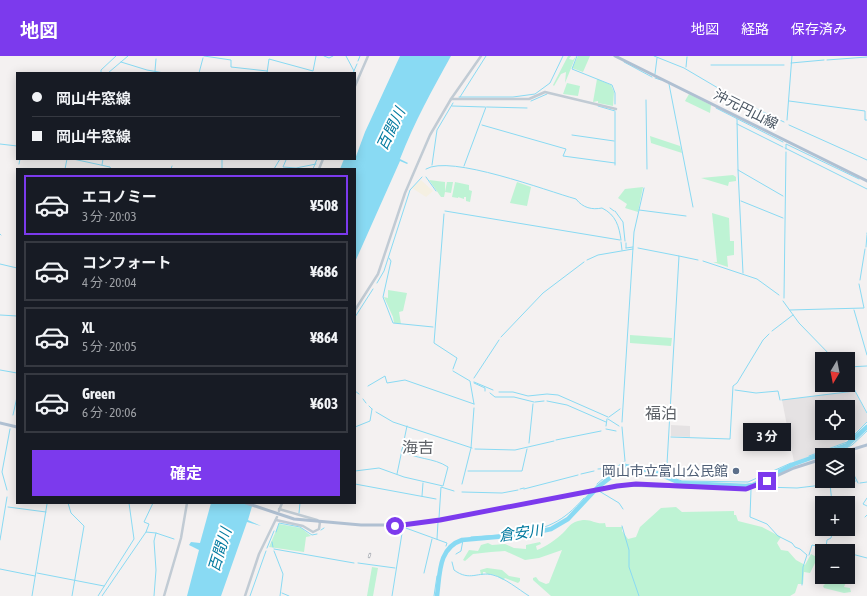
<!DOCTYPE html>
<html lang="ja">
<meta charset="utf-8">
<style>
body{margin:0;font-family:"Asap Condensed","Noto Sans JP",sans-serif;background:#242831;color:#f1f3f6;height:100vh;display:flex;flex-direction:column;font-size:15px;white-space:nowrap}
*{box-sizing:border-box;margin:0}
p{font-size:13px;color:#9ea1a6}
.icon{flex:none;width:22px;height:22px;fill:none;stroke:currentColor;stroke-width:2;stroke-linecap:round;stroke-linejoin:round}
.map{position:relative;flex:1;overflow:hidden}
.side{position:absolute;left:16px;top:112px;width:340px;height:336px;display:flex;flex-direction:column;background:#171b24;border-radius:0px;box-shadow:0 2px 10px #0003}
.side>*{flex:none}
.banner{position:absolute;left:16px;top:16px;width:340px;height:88px;border-radius:0px;box-shadow:0 2px 10px #0003;display:grid;align-content:center;height:88px;padding:0 16px;background:#171b24}
.needle{width:26px;rotate:190deg}
.buttons{position:absolute;left:815px;top:296px;display:grid;gap:8px}
.buttons a{display:grid;place-items:center;width:40px;height:40px;border-radius:0px;background:#171b24;box-shadow:0 2px 10px #0003;font-size:20px}
.end{position:absolute;width:18px;height:18px;margin:-9px;border:5px solid #7c3aed;background:#fff;box-shadow:0 0 0 2px #fff}
.from{border-radius:50%}
.bubble{position:absolute;height:28px;border-radius:0px;background:#171b24;box-shadow:0 2px 10px #0003;font-size:13px;font-weight:700;line-height:28px;text-align:center}
.banner b{display:flex;align-items:center;gap:14px;height:38px;font-size:15px}
.banner b+b{border-top:1px solid #363941}
.banner i{width:10px;height:10px;background:#f1f3f6}
ul{padding:7px 0 0;list-style:none}
li{display:flex;align-items:center;gap:12px;height:60px;margin:0 8px 6px;padding:0 8px;border:2px solid #363941;border-radius:0px}
li div{flex:1}
li b{display:block;font-size:15px}
li em{font-style:normal;font-weight:700}
li.current{border-color:#7c3aed}
li>.icon{width:36px;height:36px;stroke-width:1.5}
.button{display:flex;gap:8px;margin-top:auto;padding:8px 16px}
.button a{flex:1;height:46px;border-radius:0px;background:#7c3aed;color:#fff;font-size:16px;font-weight:700;line-height:46px;text-align:center}
header{display:flex;align-items:center;gap:24px;box-sizing:border-box;height:56px;padding:0 20px;background:#7c3aed;color:#fff}
header strong{font-size:19px}
nav{display:flex;gap:22px;margin-inline-start:auto;font-size:14px}
.map>svg:first-child{display:block}
.education{fill:#e5e2e3;fill-rule:evenodd}
.green{fill:#bef3d4}
.sand{fill:#f5f0e2}
.water{fill:#89daf3}
.lines{fill:none;stroke-linecap:round;stroke-linejoin:round}
.stream{stroke:#89daf3;stroke-width:1}
.river{stroke:#89daf3;stroke-width:4.5}
.minor{stroke:#c1cbd4;stroke-width:2.5}
.major{stroke:#b0c0d2;stroke-width:3}
.rail-casing{stroke:#b3b6bc;stroke-width:2.5}
.rail{stroke:#fff;stroke-width:1;stroke-dasharray:3;stroke-linecap:butt}
.route{stroke:#7c3aed;stroke-width:5}
.service-dot{fill:#5c6f8a;stroke:#fff;stroke-width:1.5}
.labels{text-anchor:middle;stroke-width:4;stroke-linejoin:round;paint-order:stroke}
.street-label{font-size:14px;fill:#485461;stroke:#fff}
.service-label{font-size:14px;fill:#4e5e75;stroke:#fff;text-anchor:end}
.water-label{font-size:15px;font-style:italic;fill:#047ba0;stroke:#fff}
.quarter-label{font-size:16px;fill:#5d6167;stroke:#fff}
</style>
<header>
<strong>地図</strong>
<nav><a>地図</a><a>経路</a><a>保存済み</a></nav>
</header>
<div class="map">
<svg width="867" height="540" viewBox="0 0 867 540">
<rect width="100%" height="100%" fill="#f4f1f1"/>
<g class="education">
<path d="M855,335L867,358V366L843,387L794,406L782,344ZM822,351H848V377H822Z"/>
<path d="M671,369L690,370V381L671,380Z"/>
</g>
<g class="green">
<path d="M568,0H571L569,3L573,4L576,0L565,27L566,16L561,18L554,30L553,29Z"/>
<path d="M578,0H590L583,16L572,12Z"/>
<path d="M597,23L611,29L614,36L613,50L598,47V45L593,46Z"/>
<path d="M567,27L580,30L578,40L563,38Z"/>
<path d="M689,38L711,49L710,57L685,45Z"/>
<path d="M650,80L680,90L682,97L651,87Z"/>
<path d="M733,119L736,121V125L729,126L728,130L701,122Z"/>
<path d="M429,124L445,126V136L447,126H453L451,137L445,136L444,141H441Z"/>
<path d="M455,126L469,129V134L472,135L470,146L466,145V141H464V143L458,141L459,136L458,142L452,141Z"/>
<path d="M517,126L531,131L527,150L510,147Z"/>
<path d="M643,131L638,156L625,152L627,148L618,142L625,133Z"/>
<path d="M712,157L729,162L730,185H734V199L727,200L728,211L713,206H717Z"/>
<path d="M388,234L407,237L403,255L399,256L401,268L394,267L393,261L384,241L388,242Z"/>
<path d="M630,279L672,282L671,290L630,287Z"/>
<path d="M676,451L682,456L734,455V459H736L738,465L762,471L781,481L777,487L781,494L788,495L796,504L805,509L811,498L822,504V507H815L810,517L804,516L803,528H798L795,537L790,540H551L533,524V522L536,521L539,525L546,528L549,527L562,494L539,502L525,504L505,495L491,496L473,498L465,505L463,504L469,494L478,495L481,489L488,487L492,489L505,488L514,492L526,493V489L540,486L541,488L536,490L537,494C545,491 557,483 563,477C567,473 570,468 575,466C591,460 593,469 605,467L606,471H622V475L628,483L636,481L640,471L661,452Z"/>
<path d="M279,468L301,472L311,480L306,481L304,496L269,491Z"/>
<path d="M372,511L378,512L373,540H367Z"/>
<path d="M487,512L502,514L509,520L520,522V525L518,527L505,522L503,524L495,519L487,518L485,516H483V519H481L480,514Z"/>
<path d="M827,521H848L844,531L850,532L851,536L844,537L824,532L823,530L826,527Z"/>
</g>
<path class="sand" d="M421,124L433,135L426,141L412,132Z"/>
<g class="water">
<path d="M400,0H451C432,34 414,67 400,103L408,107L407,108L400,105L355,206V113H340L344,103H355L365,76Z"/>
<path d="M211,447H253L248,464L261,470L247,466L221,540H187L199,494L189,489L191,486L200,487Z"/>
</g>
<g class="lines">
<g class="stream">
<path d="M204,0L231,4V11L267,15"/>
<path d="M324,0L329,2L333,0"/>
<path d="M346,0L354,15"/>
<path d="M577,0L572,13L612,29L615,37V48"/>
<path d="M654,0L684,12L740,45L784,66"/>
<path d="M827,4L867,1"/>
<path d="M358,5L360,0"/>
<path d="M121,6L147,14L164,17"/>
<path d="M624,6L652,21"/>
<path d="M791,7L824,4"/>
<path d="M711,9H784"/>
<path d="M686,11L687,1"/>
<path d="M155,15L156,3"/>
<path d="M101,17V14L116,0"/>
<path d="M108,17L128,0"/>
<path d="M199,17L203,2"/>
<path d="M267,17L269,3L313,15L316,0"/>
<path d="M353,17L357,8"/>
<path d="M655,18L657,2"/>
<path d="M655,22L661,24"/>
<path d="M669,28L693,151"/>
<path d="M459,41H513L535,38L550,27L563,0"/>
<path d="M460,41L486,0"/>
<path d="M646,44L647,113"/>
<path d="M531,45L547,38"/>
<path d="M789,45L865,55V64H867"/>
<path d="M452,50L485,51"/>
<path d="M598,50L615,55"/>
<path d="M487,51L527,52"/>
<path d="M716,52L783,86"/>
<path d="M615,56V109"/>
<path d="M737,63L738,114L783,140"/>
<path d="M787,64L792,0"/>
<path d="M737,68L783,91"/>
<path d="M482,69L566,93L563,100L615,107"/>
<path d="M789,69L867,104"/>
<path d="M572,79L614,85"/>
<path d="M0,88L17,90"/>
<path d="M785,92L867,133"/>
<path d="M786,93V88L859,123"/>
<path d="M73,103L110,111L111,113"/>
<path d="M285,103L286,104L283,111L296,112L316,108"/>
<path d="M19,108L20,103"/>
<path d="M102,109L103,103"/>
<path d="M432,109L437,74L453,47"/>
<path d="M464,110L486,51"/>
<path d="M65,113L67,103"/>
<path d="M171,113L172,110"/>
<path d="M222,113V103"/>
<path d="M274,113L280,103"/>
<path d="M313,113L317,103"/>
<path d="M426,113C450,98 547,135 576,143C583,152 592,154 602,152C616,159 619,170 621,184"/>
<path d="M738,114L743,217"/>
<path d="M426,121L436,135"/>
<path d="M741,145L783,162"/>
<path d="M610,152L614,155"/>
<path d="M639,154L686,160"/>
<path d="M445,155L620,184"/>
<path d="M615,155L623,166L625,185"/>
<path d="M444,158L434,287L457,302L453,313"/>
<path d="M0,178L1,179"/>
<path d="M867,178V177"/>
<path d="M621,186L622,194"/>
<path d="M626,187V192"/>
<path d="M866,191L867,179"/>
<path d="M626,192L633,191"/>
<path d="M638,192L679,200L667,408"/>
<path d="M679,200L698,204"/>
<path d="M389,202L391,205L383,241L393,267L433,271"/>
<path d="M587,204L598,199L633,193"/>
<path d="M703,205L757,223L779,239"/>
<path d="M0,208L17,212"/>
<path d="M860,224L865,193"/>
<path d="M377,227L384,215L410,134L422,121"/>
<path d="M784,242L786,96"/>
<path d="M783,245L799,267L834,303"/>
<path d="M790,254L864,252L859,228"/>
<path d="M854,254L867,299"/>
<path d="M0,259L17,260"/>
<path d="M355,261L373,233"/>
<path d="M772,275L793,259"/>
<path d="M501,281L543,237L584,206"/>
<path d="M848,311L867,310"/>
<path d="M0,314L17,317"/>
<path d="M453,315L470,325L474,348"/>
<path d="M474,322L499,284"/>
<path d="M848,322L867,357"/>
<path d="M474,326L493,334"/>
<path d="M474,327L485,332V335"/>
<path d="M368,330L385,320L387,327L405,324L474,348"/>
<path d="M735,334L756,337L778,335L780,344"/>
<path d="M355,335L359,338"/>
<path d="M499,336H513L528,340L547,338L558,339L608,361"/>
<path d="M490,337L495,341H514L534,346"/>
<path d="M363,343L366,347"/>
<path d="M782,344L855,335"/>
<path d="M547,345L567,349L606,366"/>
<path d="M535,346L544,345"/>
<path d="M369,350L372,353"/>
<path d="M376,356L393,366L472,392"/>
<path d="M13,359L17,341"/>
<path d="M609,361L620,353"/>
<path d="M608,363L619,370"/>
<path d="M622,366L634,176L644,132"/>
<path d="M606,370L607,363"/>
<path d="M355,371L370,365L372,353"/>
<path d="M622,371L625,405"/>
<path d="M606,373L616,375"/>
<path d="M671,381L730,383L733,330L737,327L763,284L769,278"/>
<path d="M556,384L601,375"/>
<path d="M529,387L533,348"/>
<path d="M475,393L515,394L554,385"/>
<path d="M851,395L854,419L858,427"/>
<path d="M836,397L852,389L867,375"/>
<path d="M809,400L847,386L867,366"/>
<path d="M625,408V410"/>
<path d="M598,413L615,412L624,406"/>
<path d="M355,415L379,412L404,421L443,430L448,411C433,401 415,404 402,394"/>
<path d="M468,415H522L527,393"/>
<path d="M397,418L407,370"/>
<path d="M581,418L594,415"/>
<path d="M668,418L673,422L682,425L748,426L791,407"/>
<path d="M665,420V419"/>
<path d="M860,427L867,426"/>
<path d="M355,428L436,443"/>
<path d="M462,428L471,392L474,352"/>
<path d="M597,428L613,414"/>
<path d="M830,428L832,447"/>
<path d="M764,431L797,432L856,425"/>
<path d="M520,433L524,432"/>
<path d="M524,433L578,419"/>
<path d="M7,434L2,416L10,373"/>
<path d="M751,434L750,461L767,468L778,480L792,487L795,491L800,493L807,499L803,511L802,529"/>
<path d="M599,435L619,447L623,453"/>
<path d="M462,436L502,437L518,434"/>
<path d="M422,440L423,427"/>
<path d="M867,442L863,448L867,450"/>
<path d="M68,447L71,457L84,470L72,540"/>
<path d="M8,451L46,456"/>
<path d="M299,457L300,447"/>
<path d="M865,461L867,459"/>
<path d="M439,462L441,431L454,435"/>
<path d="M622,470L629,494V511L639,540"/>
<path d="M321,474L324,472"/>
<path d="M146,476L149,468L144,466L153,447"/>
<path d="M276,476L279,467L300,471L312,479L317,478"/>
<path d="M514,477C546,474 563,466 584,442"/>
<path d="M471,481L512,478"/>
<path d="M437,483L438,466"/>
<path d="M0,484L7,441"/>
<path d="M471,484V483"/>
<path d="M272,486L273,491"/>
<path d="M826,491L827,484L831,482L833,473"/>
<path d="M267,492L274,475"/>
<path d="M274,493L354,507"/>
<path d="M274,495L283,518L280,540"/>
<path d="M848,497L867,502"/>
<path d="M456,498L461,495L463,484"/>
<path d="M809,499L812,489L838,495L839,492L848,494V496"/>
<path d="M452,506L454,514C470,526 478,515 493,519C505,522 518,533 529,540"/>
<path d="M358,507L395,512"/>
<path d="M0,513L35,520"/>
<path d="M37,517L104,530"/>
<path d="M424,517L432,483"/>
<path d="M282,537L289,540"/>
<path d="M32,540L47,448"/>
<path d="M98,540L134,483L129,447"/>
<path d="M102,540L146,476L156,477L174,483"/>
<path d="M154,540L156,514L154,485L156,477"/>
<path d="M250,540L266,495"/>
<path d="M392,540L403,471L447,487L446,490"/>
<path d="M434,540L437,520"/>
<path d="M436,540L441,505L446,495"/>
</g>
<path class="river" d="M437,540C440,518 438,492 462,484L528,478L551,473L568,463L598,431L625,410L652,415L680,427L746,430L753,429L794,408L847,389L867,371"/>
<g class="minor">
<path d="M355,30L368,0"/>
<path d="M451,43H529L545,36L616,53"/>
<path d="M319,113L323,103"/>
<path d="M355,254L378,218L405,137L430,79L451,43L481,0"/>
<path d="M279,455L282,447"/>
<path d="M276,464L303,470L313,476L319,473L320,466L317,464L279,453"/>
<path d="M164,540L181,482L187,447"/>
<path d="M245,540L259,498L277,461"/>
</g>
<g class="major">
<path d="M615,0L867,125"/>
<path d="M0,367L17,371"/>
<path d="M834,399L867,389"/>
<path d="M246,447L294,463L361,469H402L440,464L623,429L748,433L794,412L822,403"/>
</g>
<g class="rail-casing">
<path id="rail" d="M369,501L370,498"/>
</g>
<use href="#rail" class="rail"/>
</g>
<g class="lines">
<path class="route" d="M395,470L440,464L617,430L636,428L746,433L767,425"/>
</g>
<circle class="service-dot" cx="736" cy="415" r="4"/>
<g class="labels">
<g class="street-label">
<text transform="translate(746 53) rotate(27)" y="5">沖元円山線</text>
</g>
<g class="service-label">
<text x="728" y="420">岡山市立富山公民館</text>
</g>
<g class="water-label">
<text transform="translate(391 73) rotate(-64)" y="5">百間川</text>
<text transform="translate(521 477) rotate(-8)" y="5">倉安川</text>
<text transform="translate(220 494) rotate(-73)" y="5">百間川</text>
</g>
<g class="quarter-label">
<text x="661" y="363">福泊</text>
<text x="418" y="397">海吉</text>
</g>
</g>
</svg>
<div class="buttons">
<a><svg class="needle" viewBox="-14 -14 28 28"><path d="M0-13l5 13h-10z" fill="#e53935"/><path d="M0 13l5-13h-10z" fill="#9ea1a6"/></svg></a>
<a><svg class="icon" aria-label="locate" viewBox="0 0 24 24"><circle cx="12" cy="12" r="6"/><path d="M12 2v4M12 18v4M2 12h4M18 12h4"/></svg></a>
<a><svg class="icon" aria-label="layers" viewBox="0 0 24 24"><path d="M12 4l9 5-9 5-9-5zM3 14l9 5 9-5"/></svg></a>
<a>+</a>
<a>−</a>
</div>
<i class="end from" style="left:395px;top:470px"></i>
<i class="end" style="left:767px;top:425px"></i>
<div class="bubble" style="left:743px;top:367px;width:48px">3 分</div>
<div class="banner">
<b><i class="from"></i>岡山牛窓線</b>
<b><i></i>岡山牛窓線</b>
</div>
<section class="side">
<ul>
<li class="current"><svg class="icon" aria-label="car" viewBox="0 0 24 24"><path d="M5 17H2v-5l4-1 3-4h7l3 4 3 1v5h-3M9 17h6M6 11h13"/><circle cx="7" cy="17" r="2"/><circle cx="17" cy="17" r="2"/></svg><div><b>エコノミー</b><p>3 分 · 20:03</p></div><em>¥508</em></li>
<li><svg class="icon" aria-label="car" viewBox="0 0 24 24"><path d="M5 17H2v-5l4-1 3-4h7l3 4 3 1v5h-3M9 17h6M6 11h13"/><circle cx="7" cy="17" r="2"/><circle cx="17" cy="17" r="2"/></svg><div><b>コンフォート</b><p>4 分 · 20:04</p></div><em>¥686</em></li>
<li><svg class="icon" aria-label="car" viewBox="0 0 24 24"><path d="M5 17H2v-5l4-1 3-4h7l3 4 3 1v5h-3M9 17h6M6 11h13"/><circle cx="7" cy="17" r="2"/><circle cx="17" cy="17" r="2"/></svg><div><b>XL</b><p>5 分 · 20:05</p></div><em>¥864</em></li>
<li><svg class="icon" aria-label="car" viewBox="0 0 24 24"><path d="M5 17H2v-5l4-1 3-4h7l3 4 3 1v5h-3M9 17h6M6 11h13"/><circle cx="7" cy="17" r="2"/><circle cx="17" cy="17" r="2"/></svg><div><b>Green</b><p>6 分 · 20:06</p></div><em>¥603</em></li>
</ul>
<div class="button"><a>確定</a></div>
</section>
</div>
